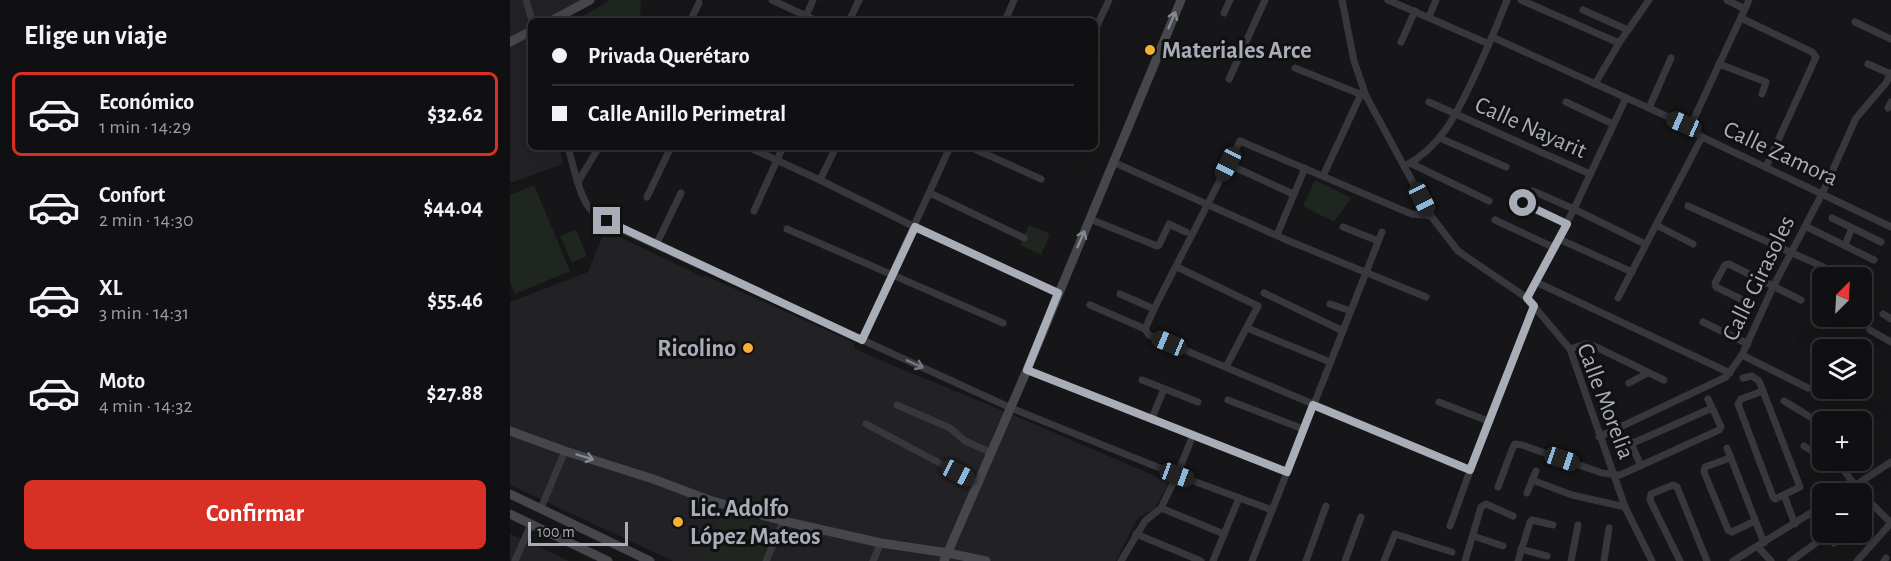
<!DOCTYPE html>
<html lang="es">
<meta charset="utf-8">
<style>
body{margin:0;font-family:"Alegreya Sans",sans-serif;background:#1e1e20;color:#f1f3f6;height:100vh;display:flex;flex-direction:column;font-size:22px;white-space:nowrap}
*{box-sizing:border-box;margin:0}
p{font-size:20px;color:#9c9d9f}
.icon{flex:none;width:33px;height:33px;fill:none;stroke:currentColor;stroke-width:2;stroke-linecap:round;stroke-linejoin:round}
.map{position:relative;flex:1;overflow:hidden}
.details{display:flex;flex-direction:column;background:#101012;width:510px}
.details>*{flex:none}
.banner{position:absolute;left:18px;top:18px;width:570px;height:132px;border-radius:9px;box-shadow:0 6px 24px #0002,0 0 0 2px #303032;display:grid;align-content:center;height:132px;padding:0 24px;background:#101012}
.needle{width:39px;rotate:24deg}
.buttons{position:absolute;left:1302px;top:267px;display:grid;gap:12px}
.buttons a{display:grid;place-items:center;width:60px;height:60px;border-radius:9px;background:#101012;box-shadow:0 6px 24px #0002,0 0 0 2px #303032;font-size:30px}
.scale{position:absolute;left:18px;bottom:15px;width:100px;box-sizing:border-box;padding-left:6px;border:3px solid #a8adb8;border-top:0;font-size:16px;line-height:21px;white-space:nowrap;color:#a8adb8;-webkit-text-stroke:4px #111113;paint-order:stroke}
.end{position:absolute;width:27px;height:27px;margin:-14px;border:8px solid #a8adb8;background:#111;box-shadow:0 0 0 3px #111}
.from{border-radius:50%}
.car{position:absolute;width:18px;height:36px;margin:-18px -9px;border-radius:8px;box-shadow:0 0 4px 2px #0007;background:linear-gradient(#222 24%,#8ab4d8 0 40%,#222 0 76%,#8ab4d8 0 86%,#222 0)}
.banner b{display:flex;align-items:center;gap:21px;height:57px;font-size:22px}
.banner b+b{border-top:2px solid #303032}
.banner i{width:15px;height:15px;background:#f1f3f6}
ul{padding:0;list-style:none}
li{display:flex;align-items:center;gap:18px;height:84px;margin:0 12px 9px;padding:0 12px;border:3px solid transparent;border-radius:9px}
li div{flex:1}
li b{display:block;font-size:22px}
li em{font-style:normal;font-weight:600}
li.current{border-color:#d93025}
li>.icon{width:54px;height:54px;stroke-width:1.5}
h2{padding:0 24px;font-size:27px;line-height:72px}
.button{display:flex;gap:12px;margin-top:auto;padding:12px 24px}
.button a{flex:1;height:69px;border-radius:9px;background:#d93025;color:#fff;font-size:24px;font-weight:600;line-height:69px;text-align:center}
main{display:flex;flex:1;min-height:0}
.map>svg:first-child{display:block}
.built{fill:#222225}
.green{fill:#1e261f}
.lines{fill:none;stroke-linecap:round;stroke-linejoin:round}
.street{stroke:#37383d;stroke-width:7}
.secondary{stroke:#45474d;stroke-width:9}
.oneway{stroke:#858993}
.oneway2{stroke:#757881}
.route{stroke:#a8adb8;stroke-width:8}
.poi-dot{fill:#f2b134;stroke:#111113;stroke-width:2}
.labels{text-anchor:middle;stroke-width:6;stroke-linejoin:round;paint-order:stroke}
.poi-label{font-size:24px;font-weight:bold;fill:#a8adb8;stroke:#111113;text-anchor:start}
.street-label{font-size:24px;fill:#a8adb8;stroke:#111113}
</style>
<main>
<section class="details">
<h2>Elige un viaje</h2>
<ul>
<li class="current"><svg class="icon" aria-label="car" viewBox="0 0 24 24"><path d="M5 17H2v-5l4-1 3-4h7l3 4 3 1v5h-3M9 17h6M6 11h13"/><circle cx="7" cy="17" r="2"/><circle cx="17" cy="17" r="2"/></svg><div><b>Económico</b><p>1 min · 14:29</p></div><em>$32.62</em></li>
<li><svg class="icon" aria-label="car" viewBox="0 0 24 24"><path d="M5 17H2v-5l4-1 3-4h7l3 4 3 1v5h-3M9 17h6M6 11h13"/><circle cx="7" cy="17" r="2"/><circle cx="17" cy="17" r="2"/></svg><div><b>Confort</b><p>2 min · 14:30</p></div><em>$44.04</em></li>
<li><svg class="icon" aria-label="car" viewBox="0 0 24 24"><path d="M5 17H2v-5l4-1 3-4h7l3 4 3 1v5h-3M9 17h6M6 11h13"/><circle cx="7" cy="17" r="2"/><circle cx="17" cy="17" r="2"/></svg><div><b>XL</b><p>3 min · 14:31</p></div><em>$55.46</em></li>
<li><svg class="icon" aria-label="car" viewBox="0 0 24 24"><path d="M5 17H2v-5l4-1 3-4h7l3 4 3 1v5h-3M9 17h6M6 11h13"/><circle cx="7" cy="17" r="2"/><circle cx="17" cy="17" r="2"/></svg><div><b>Moto</b><p>4 min · 14:32</p></div><em>$27.88</em></li>
</ul>
<div class="button"><a>Confirmar</a></div>
</section>
<div class="map">
<svg width="1381" height="561" viewBox="0 0 1381 561">
<rect width="100%" height="100%" fill="#161618"/>
<g class="built">
<path d="M0,0H71L34,21H21V147H49L53,164L0,183Z"/>
<path d="M95,230L193,277L194,275L345,343L344,348L365,358L501,414L659,482L645,508L627,519L606,561H163L0,485V302L78,272Z"/>
<path d="M0,534L59,561H0Z"/>
</g>
<g class="green">
<path d="M100,0H131L130,21H64Z"/>
<path d="M805,180L841,198L824,222L793,206Z"/>
<path d="M24,185L60,271L5,294L0,281V195Z"/>
<path d="M519,225L540,234L531,255L510,245Z"/>
<path d="M66,230L77,256L62,263L50,236Z"/>
<path d="M211,512L267,527L254,561L189,560Z"/>
</g>
<g class="lines">
<g class="street">
<path d="M16,0L22,21"/>
<path d="M262,0L307,21"/>
<path d="M832,0L844,61L856,96L921,216L948,251L1017,298L1060,349L1115,507L1142,561"/>
<path d="M878,0L979,44"/>
<path d="M1011,0L1109,43"/>
<path d="M1217,0L1235,9"/>
<path d="M1073,10L1118,30"/>
<path d="M714,13L720,0"/>
<path d="M296,16L303,0"/>
<path d="M919,17L926,0"/>
<path d="M1231,18L1302,52L1306,57L1256,167"/>
<path d="M180,21L189,3"/>
<path d="M339,21L349,0"/>
<path d="M495,21L504,0"/>
<path d="M1345,22L1381,39"/>
<path d="M585,30L599,0"/>
<path d="M982,37L1174,124L1192,137L1381,227"/>
<path d="M891,42L905,11"/>
<path d="M1209,64L1256,82L1252,94"/>
<path d="M1358,64L1381,74"/>
<path d="M785,68L855,96"/>
<path d="M719,79L755,0"/>
<path d="M1085,84L1109,43L1139,0"/>
<path d="M919,102L1080,174"/>
<path d="M1056,102L1103,124"/>
<path d="M1139,108L1161,58"/>
<path d="M1378,108L1381,102"/>
<path d="M1180,127L1239,0"/>
<path d="M930,138L996,167"/>
<path d="M58,147C63,164 70,200 82,211C89,217 98,222 106,227L501,408L667,475L762,510"/>
<path d="M238,147L310,180L405,227L548,293"/>
<path d="M460,147L531,179"/>
<path d="M603,162L779,241L916,297"/>
<path d="M900,163L979,201"/>
<path d="M718,164L783,194"/>
<path d="M895,166C932,146 947,113 964,77C976,51 987,26 997,0"/>
<path d="M813,176L851,94"/>
<path d="M310,180L326,147"/>
<path d="M68,182L89,147"/>
<path d="M1023,191L1064,209L1135,244"/>
<path d="M420,193L514,238"/>
<path d="M137,197L161,147"/>
<path d="M1013,203L1057,224"/>
<path d="M1178,206L1320,270"/>
<path d="M244,211L273,147"/>
<path d="M921,216L902,214L892,210L730,141L644,309L635,329L639,335L960,470"/>
<path d="M1322,218L1371,242"/>
<path d="M580,219L647,246L649,245L659,224L676,232"/>
<path d="M985,220L1045,248"/>
<path d="M1146,225L1183,244"/>
<path d="M1295,226L1364,260"/>
<path d="M833,227L868,241"/>
<path d="M277,229L493,323"/>
<path d="M767,235L795,168"/>
<path d="M1049,239L1122,272"/>
<path d="M146,245L171,193"/>
<path d="M1335,245L1342,228"/>
<path d="M667,267L748,306L716,367"/>
<path d="M1026,282L1220,373"/>
<path d="M754,293L833,331"/>
<path d="M610,294L644,309"/>
<path d="M1017,298L1064,209L1116,98"/>
<path d="M1108,298L1192,137"/>
<path d="M1235,301L1206,287L1205,283L1215,265L1219,264L1291,300"/>
<path d="M820,304L841,311"/>
<path d="M580,305L635,329"/>
<path d="M1373,314L1381,319"/>
<path d="M1193,322L1238,344"/>
<path d="M737,328L820,362"/>
<path d="M1360,330L1381,342"/>
<path d="M352,340L440,147"/>
<path d="M1060,349L1076,344L1084,346L1154,380"/>
<path d="M1232,355L1298,388"/>
<path d="M517,370L777,472"/>
<path d="M1233,378L1242,376L1249,381L1253,391L1290,487L1265,499L1263,497L1228,404L1231,399L1253,391"/>
<path d="M632,380L688,402"/>
<path d="M1119,383L1138,373"/>
<path d="M718,400L793,429"/>
<path d="M1274,401L1312,424"/>
<path d="M929,402L978,421"/>
<path d="M387,405L440,428L455,441L482,453"/>
<path d="M642,418L654,389"/>
<path d="M356,424L469,484"/>
<path d="M1089,437L1216,377L1232,355L1263,287L1312,194L1346,118L1376,83L1381,73"/>
<path d="M1119,439L1131,466"/>
<path d="M1121,444L1202,408"/>
<path d="M1294,446L1312,457"/>
<path d="M1217,448L1254,543"/>
<path d="M1220,458L1195,467L1194,472L1218,530L1222,532L1245,521"/>
<path d="M1319,460L1333,469L1351,494"/>
<path d="M1333,469L1338,460"/>
<path d="M1022,480L1062,495L1115,507"/>
<path d="M988,487L1003,447L1005,444L1012,445L1092,473L1110,475L1209,430L1211,427L1198,399"/>
<path d="M1017,493L1026,471"/>
<path d="M1332,494L1381,462"/>
<path d="M1352,494L1381,523"/>
<path d="M1274,495L1285,524"/>
<path d="M31,508L55,451"/>
<path d="M651,508L714,534"/>
<path d="M1352,513L1360,504"/>
<path d="M940,526L978,421L1024,306"/>
<path d="M626,534L691,561"/>
<path d="M963,536L993,546"/>
<path d="M1324,543L1333,532"/>
<path d="M1248,547L1261,561"/>
<path d="M1011,549L1037,556"/>
<path d="M5,561L21,524"/>
<path d="M256,561L273,521"/>
<path d="M363,561L371,543"/>
<path d="M611,561L635,521L651,508L667,475L683,435"/>
<path d="M703,561L729,498"/>
<path d="M742,561L872,232"/>
<path d="M796,561L816,506"/>
<path d="M835,561L851,517"/>
<path d="M874,561L885,534L942,552"/>
<path d="M955,561L971,507L976,504L1003,516"/>
<path d="M1008,561L1020,522L1022,520L1043,525"/>
<path d="M1061,561L1068,525"/>
<path d="M1094,561L1099,528"/>
<path d="M1170,561L1140,500L1141,494L1163,485L1167,487L1197,561"/>
<path d="M1223,561L1312,506"/>
<path d="M1281,561L1306,543"/>
<path d="M1347,561L1381,523"/>
<path d="M1374,561L1376,558"/>
</g>
<g class="secondary">
<path d="M41,21L80,0"/>
<path d="M0,42L21,31"/>
<path d="M0,431L55,451L143,479L199,500L273,521L371,543L438,553L476,561"/>
<path d="M0,494L140,561"/>
<path d="M0,514L98,561"/>
<path d="M434,561L517,370L671,0"/>
</g>
</g>
<defs><path id="oneway-shaft" d="M-6 0H5M1.5-3L5.5 0L1.5 3" fill="none" stroke-width="1.6" stroke-linecap="round" stroke-linejoin="round" transform="scale(1.5)"/></defs>
<g class="oneway">
<use href="#oneway-shaft" transform="translate(662 20) rotate(-67)"/>
<use href="#oneway-shaft" transform="translate(571 239) rotate(-67)"/>
<use href="#oneway-shaft" transform="translate(75 457) rotate(17)"/>
</g>
<use class="oneway2" href="#oneway-shaft" transform="translate(405 364) rotate(24)"/>
<g class="lines">
<path class="route" d="M97,221L352,340L405,227L548,293L517,370L777,472L803,405L960,470L1024,306L1017,298L1057,224L1013,203"/>
</g>
<g class="poi-dot">
<circle cx="640" cy="50" r="6"/>
<circle cx="238" cy="348" r="6"/>
<circle cx="168" cy="522" r="6"/>
</g>
<g class="labels">
<g class="poi-label">
<text x="652" y="58">Materiales Arce</text>
<text x="226" y="356" text-anchor="end">Ricolino</text>
<text x="180" y="516">Lic. Adolfo<tspan x="180" dy="28">López Mateos</tspan></text>
</g>
<g class="street-label">
<text transform="translate(1021 127) rotate(24)" y="8">Calle Nayarit</text>
<text transform="translate(1271 153) rotate(25)" y="8">Calle Zamora</text>
<text transform="translate(1248 278) rotate(-64)" y="8">Calle Girasoles</text>
<text transform="translate(1096 401) rotate(69)" y="8">Calle Morelia</text>
</g>
</g>
</svg>
<div class="buttons">
<a><svg class="needle" viewBox="-14 -14 28 28"><path d="M0-13l5 13h-10z" fill="#e53935"/><path d="M0 13l5-13h-10z" fill="#9c9d9f"/></svg></a>
<a><svg class="icon" aria-label="layers" viewBox="0 0 24 24"><path d="M12 4l9 5-9 5-9-5zM3 14l9 5 9-5"/></svg></a>
<a>+</a>
<a>−</a>
</div>
<div class="scale">100 m</div>
<i class="end from" style="left:1013px;top:203px"></i>
<i class="end" style="left:97px;top:221px"></i>
<i class="car" style="left:1174px;top:124px;rotate:294deg"></i>
<i class="car" style="left:718px;top:164px;rotate:207deg"></i>
<i class="car" style="left:912px;top:199px;rotate:153deg"></i>
<i class="car" style="left:659px;top:343px;rotate:293deg"></i>
<i class="car" style="left:1052px;top:459px;rotate:109deg"></i>
<i class="car" style="left:448px;top:473px;rotate:118deg"></i>
<i class="car" style="left:667px;top:475px;rotate:110deg"></i>
<div class="banner">
<b><i class="from"></i>Privada Querétaro</b>
<b><i></i>Calle Anillo Perimetral</b>
</div>
</div>
</main>
